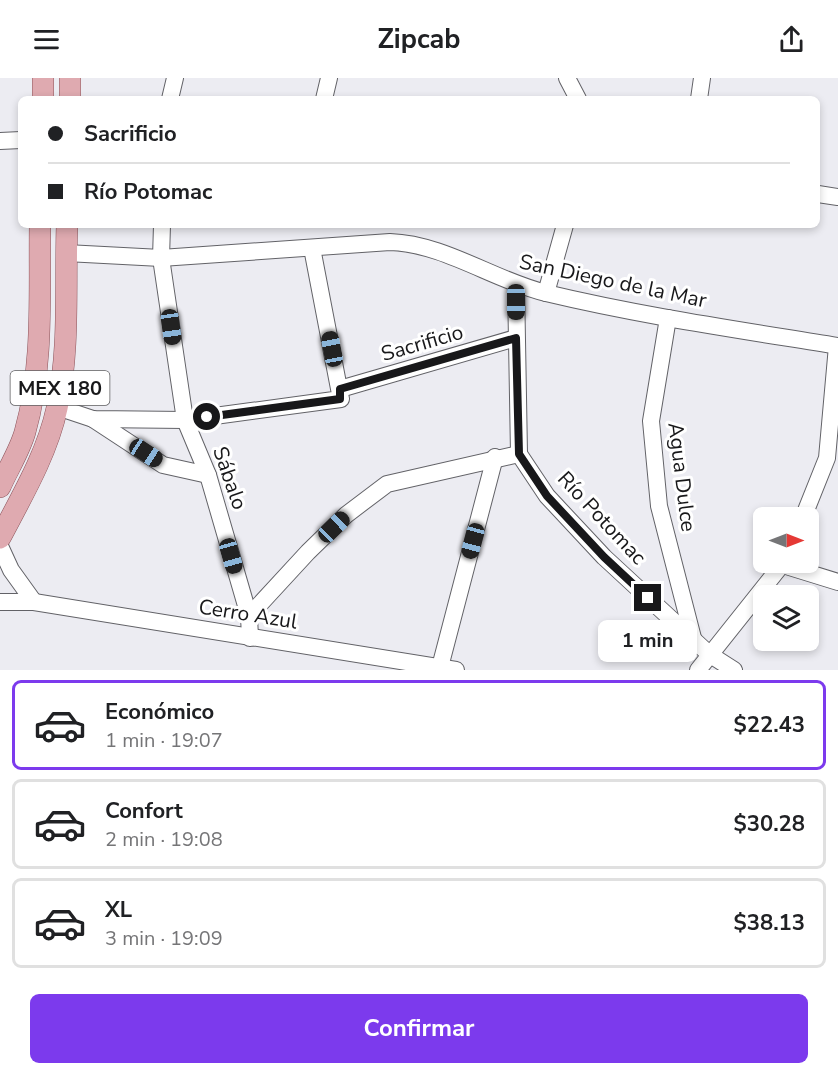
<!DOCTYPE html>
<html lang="es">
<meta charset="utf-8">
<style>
body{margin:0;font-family:"Nunito Sans",sans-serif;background:#f6f6f6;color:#202124;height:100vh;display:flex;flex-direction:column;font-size:22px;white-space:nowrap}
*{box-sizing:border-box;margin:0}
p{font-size:20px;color:#757577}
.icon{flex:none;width:33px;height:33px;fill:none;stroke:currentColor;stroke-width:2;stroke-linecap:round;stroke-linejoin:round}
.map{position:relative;height:592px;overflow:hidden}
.panel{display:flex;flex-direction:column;background:#fff;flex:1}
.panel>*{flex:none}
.hud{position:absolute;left:18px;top:18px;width:802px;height:132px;border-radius:9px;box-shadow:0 3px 9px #0003;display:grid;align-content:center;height:132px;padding:0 30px;background:#fff}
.needle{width:39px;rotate:90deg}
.tools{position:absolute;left:753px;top:429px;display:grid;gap:12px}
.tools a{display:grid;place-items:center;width:66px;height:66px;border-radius:9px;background:#fff;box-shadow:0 3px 9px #0003;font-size:30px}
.end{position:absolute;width:27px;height:27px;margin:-14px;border:8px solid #18181a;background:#fff;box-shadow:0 0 0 3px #fff}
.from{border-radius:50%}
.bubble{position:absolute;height:42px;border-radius:9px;background:#fff;box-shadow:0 3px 9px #0003;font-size:20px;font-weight:700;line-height:42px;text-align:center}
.car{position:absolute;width:18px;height:36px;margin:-18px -9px;border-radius:8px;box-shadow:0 0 4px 2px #0007;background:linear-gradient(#222 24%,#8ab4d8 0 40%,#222 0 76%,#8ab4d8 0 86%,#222 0)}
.hud b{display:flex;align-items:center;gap:21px;height:57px;font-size:22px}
.hud b+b{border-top:2px solid #e0e0e0}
.hud i{width:15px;height:15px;background:#202124}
ul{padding:10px 0 0;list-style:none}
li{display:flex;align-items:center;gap:18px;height:90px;margin:0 12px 9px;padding:0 18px;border:3px solid #e0e0e0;border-radius:9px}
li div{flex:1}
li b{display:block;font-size:22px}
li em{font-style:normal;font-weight:700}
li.on{border-color:#7c3aed}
li>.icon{width:54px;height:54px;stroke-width:1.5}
.primary-button{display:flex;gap:12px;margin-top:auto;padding:12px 30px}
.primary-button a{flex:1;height:69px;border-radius:9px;background:#7c3aed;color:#fff;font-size:24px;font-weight:700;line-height:69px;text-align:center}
header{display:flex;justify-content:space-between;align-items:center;height:78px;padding:0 30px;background:#fff;font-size:27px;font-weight:700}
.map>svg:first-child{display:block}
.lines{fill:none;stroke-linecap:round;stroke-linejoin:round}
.minor-casing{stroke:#626267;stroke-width:18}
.major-casing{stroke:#8b5259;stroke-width:22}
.minor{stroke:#fff;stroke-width:16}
.major{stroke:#dfaab0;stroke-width:21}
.route{stroke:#18181a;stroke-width:8}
.labels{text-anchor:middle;stroke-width:6;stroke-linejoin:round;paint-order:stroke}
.shield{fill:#fff;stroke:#5d5d5f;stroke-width:1.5}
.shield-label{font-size:20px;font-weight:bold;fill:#18181a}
.street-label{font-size:21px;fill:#18181a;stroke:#fff}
</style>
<header><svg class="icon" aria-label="menu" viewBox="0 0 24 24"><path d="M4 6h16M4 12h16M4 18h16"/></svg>Zipcab<svg class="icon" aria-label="share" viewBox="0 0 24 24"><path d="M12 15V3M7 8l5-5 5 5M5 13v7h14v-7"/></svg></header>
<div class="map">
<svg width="838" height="592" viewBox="0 0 838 592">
<rect width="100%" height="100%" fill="#ececf2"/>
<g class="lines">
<g class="minor-casing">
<g id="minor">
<path d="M567,0L578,21"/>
<path d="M170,21L175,0"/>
<path d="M324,21L329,0"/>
<path d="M699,21L702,0"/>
<path d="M0,63L21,62"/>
<path d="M818,116L838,119"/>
<path d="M162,147L161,180L185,342L208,397L249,538L250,560"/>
<path d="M66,175L161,180L390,164C445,166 493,202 546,215C642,238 740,252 838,268"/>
<path d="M516,206L519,376L547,418L604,479L709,576L734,592"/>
<path d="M546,215L565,147"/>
<path d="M668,240L651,343L659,428L693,560"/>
<path d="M340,311L516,260"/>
<path d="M57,329L93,341L185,342L341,321L312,170"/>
<path d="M93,341L163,387L208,397"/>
<path d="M803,440L827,380L837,268"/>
<path d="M0,468L11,492L34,524"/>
<path d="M783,487L838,504"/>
<path d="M0,524H34L456,592"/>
<path d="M249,538L308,474L346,437L387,406L519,376"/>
<path d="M440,589L495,379"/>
<path d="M698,592L784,484"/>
</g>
</g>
<g class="major-casing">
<g id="major">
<path d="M43,21V0"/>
<path d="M70,21V0"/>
<path d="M0,409C8,391 20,372 25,354C44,287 39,215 40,147"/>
<path d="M0,460C22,418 47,376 57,330C70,273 65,205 67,147"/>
</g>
</g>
<use href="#minor" class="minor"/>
<use href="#major" class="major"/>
</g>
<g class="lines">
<path class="route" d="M207,339L340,321V311L516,260L519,376L547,418L604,479L648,520"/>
</g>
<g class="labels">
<rect class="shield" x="10.5" y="293" width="99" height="34" rx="4.5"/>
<g class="shield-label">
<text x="60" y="317">MEX 180</text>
</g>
<g class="street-label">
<text transform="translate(613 203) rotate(12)" y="7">San Diego de la Mar</text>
<text transform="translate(422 265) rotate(-16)" y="7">Sacrificio</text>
<text transform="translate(682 399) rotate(83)" y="7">Agua Dulce</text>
<text transform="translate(230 400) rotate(71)" y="7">Sábalo</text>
<text transform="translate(602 440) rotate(47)" y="7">Río Potomac</text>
<text transform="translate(248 536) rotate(9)" y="7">Cerro Azul</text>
</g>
</g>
</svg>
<div class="tools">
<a><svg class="needle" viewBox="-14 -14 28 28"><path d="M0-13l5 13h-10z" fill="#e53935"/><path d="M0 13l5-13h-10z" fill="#757577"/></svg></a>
<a><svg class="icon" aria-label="layers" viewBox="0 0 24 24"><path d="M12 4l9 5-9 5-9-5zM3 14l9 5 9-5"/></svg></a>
</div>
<i class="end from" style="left:207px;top:339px"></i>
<i class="end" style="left:648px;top:520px"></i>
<div class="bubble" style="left:598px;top:542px;width:99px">1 min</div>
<i class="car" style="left:516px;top:224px;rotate:180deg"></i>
<i class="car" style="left:171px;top:249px;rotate:172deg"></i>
<i class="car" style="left:332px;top:271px;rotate:349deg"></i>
<i class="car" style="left:146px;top:375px;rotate:123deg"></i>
<i class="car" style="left:334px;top:449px;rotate:46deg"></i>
<i class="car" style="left:473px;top:463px;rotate:195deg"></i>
<i class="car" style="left:231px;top:478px;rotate:164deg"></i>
<div class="hud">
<b><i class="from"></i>Sacrificio</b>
<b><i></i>Río Potomac</b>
</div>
</div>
<section class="panel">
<ul>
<li class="on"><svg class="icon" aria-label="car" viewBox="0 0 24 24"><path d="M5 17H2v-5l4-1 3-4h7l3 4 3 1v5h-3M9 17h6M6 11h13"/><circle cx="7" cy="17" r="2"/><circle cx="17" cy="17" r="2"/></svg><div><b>Económico</b><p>1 min · 19:07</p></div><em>$22.43</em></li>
<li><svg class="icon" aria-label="car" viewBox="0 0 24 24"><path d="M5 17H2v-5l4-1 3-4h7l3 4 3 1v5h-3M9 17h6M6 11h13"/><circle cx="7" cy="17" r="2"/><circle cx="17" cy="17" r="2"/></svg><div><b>Confort</b><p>2 min · 19:08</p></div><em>$30.28</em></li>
<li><svg class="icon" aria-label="car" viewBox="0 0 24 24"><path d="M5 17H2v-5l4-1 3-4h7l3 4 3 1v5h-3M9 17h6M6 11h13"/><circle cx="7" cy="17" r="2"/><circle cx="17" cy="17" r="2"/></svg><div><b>XL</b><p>3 min · 19:09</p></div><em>$38.13</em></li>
</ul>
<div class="primary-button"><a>Confirmar</a></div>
</section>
